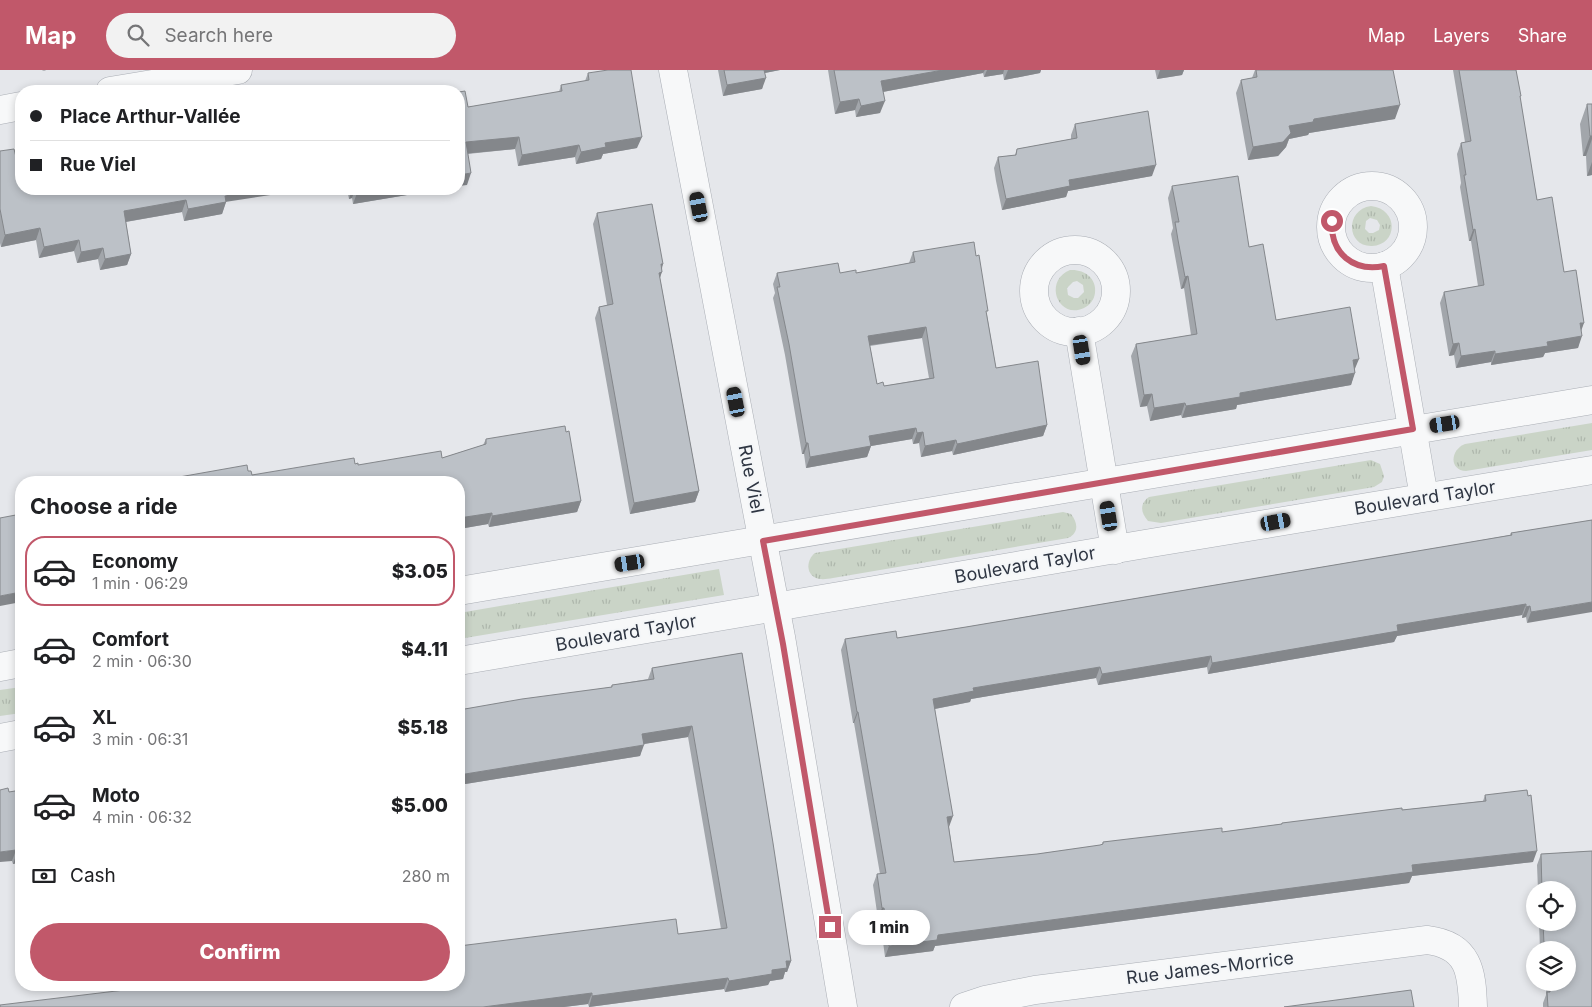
<!DOCTYPE html>
<meta charset="utf-8">
<style>
body{margin:0;font-family:Inter,sans-serif;background:#f2f2f2;color:#202124;height:100vh;display:flex;flex-direction:column;font-size:19px;white-space:nowrap}
*{box-sizing:border-box;margin:0}
p{font-size:16px;color:#757577}
.icon{flex:none;width:28px;height:28px;fill:none;stroke:currentColor;stroke-width:2;stroke-linecap:round;stroke-linejoin:round}
.map{position:relative;flex:1;overflow:hidden}
.side{position:absolute;left:15px;top:406px;width:450px;height:515px;display:flex;flex-direction:column;background:#fff;border-radius:20px;box-shadow:0 2px 8px #0003}
.side>*{flex:none}
.hud{position:absolute;left:15px;top:15px;width:450px;height:110px;border-radius:20px;box-shadow:0 2px 8px #0003;display:grid;align-content:center;height:110px;padding:0 15px;background:#fff}
.tools{position:absolute;left:1526px;top:811px;display:grid;gap:10px}
.tools a{display:grid;place-items:center;width:50px;height:50px;border-radius:50%;background:#fff;box-shadow:0 2px 8px #0003;font-size:25px}
.end{position:absolute;width:22px;height:22px;margin:-11px;border:6px solid #c1586a;background:#fff;box-shadow:0 0 0 2px #fff}
.from{border-radius:50%}
.bubble{position:absolute;height:35px;border-radius:18px;background:#fff;box-shadow:0 2px 8px #0003;font-size:16px;font-weight:800;line-height:35px;text-align:center}
.car{position:absolute;width:15px;height:30px;margin:-15px -8px;border-radius:6px;box-shadow:0 0 4px 1px #0007;background:linear-gradient(#222 24%,#8ab4d8 0 40%,#222 0 76%,#8ab4d8 0 86%,#222 0)}
.hud b{display:flex;align-items:center;gap:18px;height:48px;font-size:19px}
.hud b+b{border-top:1px solid #e0e0e0}
.hud i{width:12px;height:12px;background:#202124}
ul{padding:0;list-style:none}
li{display:flex;align-items:center;gap:15px;height:70px;margin:0 10px 8px;padding:0 5px;border:2px solid transparent;border-radius:20px}
li div{flex:1}
li b{display:block;font-size:19px}
li em{font-style:normal;font-weight:800}
li.current{border-color:#c1586a}
li>.icon{width:45px;height:45px;stroke-width:1.5}
h2{padding:0 15px;font-size:22px;line-height:60px}
.pay{display:flex;align-items:center;gap:12px;height:55px;padding:0 15px;font-size:19px}
.pay p{margin-inline-start:auto}
.primary-button{display:flex;gap:10px;margin-top:auto;padding:10px 15px}
.primary-button a{flex:1;height:58px;border-radius:30px;background:#c1586a;color:#fff;font-size:20px;font-weight:800;line-height:58px;text-align:center}
header{display:flex;align-items:center;gap:30px;box-sizing:border-box;height:70px;padding:0 25px;background:#c1586a;color:#fff}
header strong{font-size:24px}
nav{display:flex;gap:28px;margin-inline-start:auto;font-size:18px}
.search{width:350px;height:45px;background:#f2f2f2;display:flex;align-items:center;gap:12px;box-sizing:border-box;padding:0 18px;border-radius:28px;color:#757577;font-size:19px}
.map>svg:first-child{display:block}
.grass{fill:url(#grass-tufts);fill-rule:evenodd}
.lines{fill:none;stroke-linecap:round;stroke-linejoin:round}
.street-casing{stroke:#aaaeb5;stroke-width:29}
.path{stroke:#b7babe;stroke-width:3;stroke-dasharray:4 4;stroke-linecap:butt}
.street{stroke:#f7f8f9;stroke-width:28}
.wall{fill:#a2a6ab;fill-rule:evenodd}
.shaded-wall{fill:#84878b}
.building{fill:#bcc1c7;stroke:#84878b;fill-rule:evenodd}
.route{stroke:#c1586a;stroke-width:6}
.labels{text-anchor:middle;stroke-width:4;stroke-linejoin:round;paint-order:stroke}
.street-label{font-size:18px;fill:#2e3542;stroke:#f4f6f8}
</style>
<header>
<strong>Map</strong>
<div class="search"><svg class="icon" aria-label="search" viewBox="0 0 24 24"><circle cx="10" cy="10" r="6"/><path d="M15 15l6 6"/></svg>Search here</div>
<nav><a>Map</a><a>Layers</a><a>Share</a></nav>
</header>
<div class="map">
<svg width="1592" height="937" viewBox="0 0 1592 937">
<defs>
<pattern id="grass-tufts" width="24" height="20" patternUnits="userSpaceOnUse" patternTransform="scale(1.25)"><rect width="24" height="20" fill="#cad4c7"/><path d="M3 7l-1-3M5 7V3M7 7l1-3M15 17l-1-3M17 17v-4M19 17l1-3" fill="none" stroke="#aeb7ac"/></pattern>
</defs>
<rect width="100%" height="100%" fill="#e5e7eb"/>
<g class="grass">
<path d="M1371,136C1399,139 1398,175 1372,176C1347,177 1344,140 1371,136ZM1370,148L1377,150L1380,155L1379,160L1373,163H1369L1365,159L1366,151Z"/>
<path d="M1070,200C1084,199 1097,208 1095,223C1094,230 1090,235 1084,238C1058,250 1043,211 1070,200ZM1077,211L1083,215L1084,222L1078,228H1074L1068,225L1067,218L1073,212Z"/>
<path d="M1592,353V380L1466,401C1449,400 1450,380 1465,374Z"/>
<path d="M1371,390L1380,394L1384,406L1382,412L1374,417L1161,453L1148,451C1141,443 1139,434 1149,427Z"/>
<path d="M1063,442L1071,444C1078,453 1079,463 1068,468L833,508C827,509 821,510 816,508C805,503 807,489 815,483Z"/>
<path d="M719,499L724,525L459,569V543Z"/>
<path d="M21,617V643L0,646V620Z"/>
</g>
<g class="lines">
<g class="street-casing">
<g id="street">
<path d="M673,0L781,567L843,937"/>
<path d="M110,21L238,0"/>
<path d="M0,40L21,36"/>
<circle cx="1372" cy="157" r="41"/>
<circle cx="1075" cy="221" r="41"/>
<path d="M1384,196L1424,427"/>
<path d="M1079,261L1115,480"/>
<path d="M459,521C837,459 1214,391 1592,330"/>
<path d="M459,591L1145,474L1592,400"/>
<path d="M0,597L21,593"/>
<path d="M0,668L21,664"/>
<path d="M964,937L985,930L1035,920L1427,870C1469,875 1472,902 1473,937"/>
</g>
</g>
<path class="path" d="M44,0V1"/>
<use href="#street" class="street"/>
</g>
<g class="wall">
<path d="M718,0H780L765,3L762,19L723,26Z"/>
<path d="M828,0H1041L1040,3L1004,10L1003,4L984,7L983,3L883,22L880,43L856,47L855,40L835,44Z"/>
<path d="M1155,0H1184L1182,5L1157,9Z"/>
<path d="M1255,0H1393L1395,49L1309,63L1308,65L1289,69L1286,77L1278,86L1248,90L1236,23L1241,10L1252,8Z"/>
<path d="M1453,0H1516L1520,28L1537,130L1564,202L1581,261L1578,278L1545,283L1543,287L1491,295V292L1456,298L1454,285L1449,286L1440,233L1444,222L1478,216L1471,171H1469L1460,117L1461,113L1457,84L1461,73L1465,72Z"/>
<path d="M588,3L637,78L603,84L601,89L576,94L575,87L518,96L515,79L468,84L467,115L468,37L559,22L561,15L585,11Z"/>
<path d="M1587,34H1592V105L1587,106L1586,86H1583L1580,54Z"/>
<path d="M1075,54L1152,106L1068,121L1066,127L1002,140L996,111L994,98L998,87L1015,85L1017,79L1071,69V65Z"/>
<path d="M0,81L16,87L35,123L226,132L222,144L184,151L182,142L126,152L131,184L127,195L100,200L98,189L77,193L74,181L39,188L36,170L1,177L0,173Z"/>
<path d="M1172,116L1249,177L1276,250L1355,300L1351,315L1237,335L1236,339L1182,348L1181,345L1150,351L1147,336L1140,337L1131,286L1136,274L1191,265L1184,218L1181,219L1171,164L1173,158L1168,128Z"/>
<path d="M347,119H443L353,134L352,128L349,129Z"/>
<path d="M597,143L663,194L660,208L699,421L695,432L630,444L595,248L599,237L607,235L593,154Z"/>
<path d="M913,182L987,245L996,298L1047,355L1043,366L953,385L952,381L921,387L919,373L913,374L912,369L871,376L867,387L806,398L804,384H802L785,285L773,228L775,223L773,214L777,203H856L909,193ZM922,268L929,308L884,316L877,314L870,276Z"/>
<path d="M486,369L581,431L577,442L489,457L488,454L459,459V412H167L168,409L248,401L252,405L355,394L358,395L442,388L483,375Z"/>
<path d="M1592,450L1527,553L1526,547L1522,548V545L1397,566L1394,572L1208,604L1207,597L1098,615L1096,608L971,629L970,632L935,639L949,757L954,792L1037,784L1102,775L1103,772L1222,762L1281,754L1282,753L1483,731L1485,725L1533,792L1412,806L1409,813L935,876L933,881L885,887L880,849H878L873,815L877,804H880L854,653H853L841,580L845,569L897,568L966,557L1465,473L1510,465L1511,463Z"/>
<path d="M742,583L791,891L787,902H785L783,909L770,911L768,915L725,922L724,919L589,937L588,934L564,937H0L678,864L721,859L688,667L643,674L640,686L459,715V640L611,617L612,615L648,609L652,598Z"/>
<path d="M21,720V792L13,794L12,791Z"/>
<path d="M1592,781V937H1543V933L1546,925V912H1568V880H1540L1539,852H1568V820H1538L1537,795L1541,784Z"/>
</g>
<g class="shaded-wall">
<path d="M760,0H780L759,4Z"/>
<path d="M943,0H985L983,3L877,23L881,11Z"/>
<path d="M987,0H1004L1003,4L984,7Z"/>
<path d="M1008,0H1041L1040,3L1004,10Z"/>
<path d="M1160,0H1184L1182,5L1157,9Z"/>
<path d="M766,8L762,19L723,26L727,15Z"/>
<path d="M859,29L855,40L835,44L840,32Z"/>
<path d="M885,31L880,43L856,47L861,36Z"/>
<path d="M1400,35L1395,49L1309,63L1308,65L1289,69L1286,77L1278,86L1248,90L1253,77L1289,56L1314,49Z"/>
<path d="M1590,66H1592V69L1586,86H1583Z"/>
<path d="M519,67L515,79L462,84L466,72Z"/>
<path d="M642,67L637,78L603,84L601,89L576,94L581,82L605,73Z"/>
<path d="M579,75L575,87L518,96L522,85Z"/>
<path d="M1592,92V105L1587,106Z"/>
<path d="M1156,95L1152,106L1068,121L1066,127L1002,140L1006,129L1069,110Z"/>
<path d="M471,103L467,115L459,116V105Z"/>
<path d="M237,119H310L225,132H226L222,144L184,151L188,139L226,120Z"/>
<path d="M352,119H355L352,128L349,129Z"/>
<path d="M379,119H443L353,134L357,123Z"/>
<path d="M186,130L182,142L119,153L124,141Z"/>
<path d="M40,158L36,170L1,177L5,165Z"/>
<path d="M1475,159L1471,171H1469L1473,160Z"/>
<path d="M79,170L74,181L39,188L44,177Z"/>
<path d="M103,178L98,189L77,193L81,182Z"/>
<path d="M131,184L127,195L100,200L105,189Z"/>
<path d="M661,194H663L660,202H662L658,213L655,214Z"/>
<path d="M1188,206L1184,218L1181,219L1185,207Z"/>
<path d="M1580,253H1584L1580,264Z"/>
<path d="M926,257L922,268L864,276L868,266Z"/>
<path d="M1582,266L1578,278L1545,283L1543,287L1491,295L1495,284L1547,272Z"/>
<path d="M1459,273L1454,285L1449,286L1453,274Z"/>
<path d="M1495,281L1491,292L1456,298L1461,286Z"/>
<path d="M1359,289L1354,301L1353,290Z"/>
<path d="M1355,303L1351,315L1237,335L1236,339L1182,348L1186,336L1240,323Z"/>
<path d="M1152,324L1147,336L1140,337L1144,325Z"/>
<path d="M1185,333L1181,345L1150,351L1154,338Z"/>
<path d="M1047,355L1043,366L953,385L957,374Z"/>
<path d="M916,358L912,369L865,377L869,366Z"/>
<path d="M923,362L919,373L913,374L917,363Z"/>
<path d="M956,370L952,381L921,387L925,376Z"/>
<path d="M806,373H808L804,384H802Z"/>
<path d="M871,376L867,387L806,398L810,387Z"/>
<path d="M699,421L695,432L630,444L634,433Z"/>
<path d="M581,431L577,442L489,457L492,446Z"/>
<path d="M492,443L488,454L459,459V448Z"/>
<path d="M21,522V532L0,536V526Z"/>
<path d="M1592,532V542L1527,553L1531,542Z"/>
<path d="M1526,534L1522,545L1397,566L1394,572L1208,604L1212,593L1397,555Z"/>
<path d="M1530,536L1526,547L1522,548L1526,537Z"/>
<path d="M1211,586L1207,597L1098,615L1102,604Z"/>
<path d="M1100,597L1096,608L971,629L970,632L929,640L933,629L973,618Z"/>
<path d="M857,642H858L854,653H853Z"/>
<path d="M692,656L688,667L638,675L642,664Z"/>
<path d="M644,675L640,686L459,715V705Z"/>
<path d="M953,746L949,757L947,747Z"/>
<path d="M16,780L12,791L0,792V782Z"/>
<path d="M1537,781L1533,792L1412,806L1409,813L935,876L933,881L885,887L889,876L938,865L1412,795Z"/>
<path d="M21,782V792L13,794L17,783Z"/>
<path d="M882,838H884L880,849H878Z"/>
<path d="M1544,874H1548L1546,880H1542Z"/>
<path d="M786,891H791L787,902H785L783,909L770,911L768,915L725,922L729,911Z"/>
<path d="M728,908L724,919L589,937L592,926Z"/>
<path d="M592,923L588,934L564,937H483Z"/>
</g>
<g class="building">
<path d="M608,0H631L642,67L605,73L606,77L581,82L579,75L522,85L519,67L466,72L471,103L459,105V22L465,21L468,37L562,21L561,15L589,10L588,3Z"/>
<path d="M724,0H764L766,8L727,15Z"/>
<path d="M834,0H943L881,11L885,31L861,36L859,29L840,32Z"/>
<path d="M1256,0H1393L1400,35L1314,49L1313,52L1289,56L1291,63L1283,72L1253,77L1241,10L1257,7Z"/>
<path d="M1459,0H1516L1521,26H1520L1537,130L1552,127L1564,202L1576,200L1584,253H1580L1582,266L1547,272L1548,276L1495,284V281L1461,286L1459,273L1453,274L1444,222L1484,215L1475,159L1473,160L1464,105H1466L1461,73L1471,71Z"/>
<path d="M1587,34H1592V66H1590Z"/>
<path d="M1148,41L1156,95L1069,110L1070,116L1006,129L1000,100L998,87L1016,85L1017,79L1077,68L1075,54Z"/>
<path d="M14,79L16,87L21,86V119H34L35,123L60,119H237L226,120L227,126H225L226,132L188,139L186,130L124,141L131,184L105,189L103,178L81,182L79,170L44,177L40,158L5,165L0,139V81Z"/>
<path d="M1238,106L1249,177L1263,174L1276,250L1350,237L1359,289L1353,290L1355,303L1240,323V327L1186,336L1185,333L1154,338L1152,324L1144,325L1136,274L1197,264L1188,206L1185,207L1178,170L1175,152H1179L1172,116Z"/>
<path d="M357,119H379L357,123Z"/>
<path d="M652,134L663,194H661L662,202L659,203L699,421L634,433L599,237L613,234L597,143Z"/>
<path d="M974,172L976,186L979,185L988,241H986L996,298L1038,291L1047,355L957,374L956,370L925,376L923,362L917,363L916,358L869,366L871,376L810,387L808,373H806L789,274L777,217H780L777,203L838,193L840,203L856,200V203L915,192L913,182ZM926,257L934,308L884,316L883,312L877,314L868,266Z"/>
<path d="M565,356L566,362L569,361L581,431L492,446V443L459,448V412H169L168,409L247,395L248,401H251L252,405L354,388L355,394L358,393V395L441,381L442,388L486,374V369Z"/>
<path d="M21,444V522L0,526V448Z"/>
<path d="M1592,450V532L1531,542L1530,536L1526,537V534L1397,555L1398,561L1212,593L1211,586L1102,604L1100,597L973,618L974,621L933,629L953,746L947,747L954,792L1037,784L1100,775L1103,774V772L1128,769L1222,758V762L1282,754V753L1402,738V740L1486,731L1485,725L1527,720L1528,726L1531,725L1537,781L1412,795L1413,802L938,865L937,870L889,876L884,838H882L877,804L886,803L858,642H857L845,569L896,561L897,568L966,557L1465,473L1512,465L1511,463Z"/>
<path d="M742,583L773,773L791,891H786L787,898L772,900V904L729,911L728,908L592,926V923L483,937H0V935L166,915H459V876L676,849L678,864L727,858L692,656L642,664L644,675L459,705V640L522,629L612,617V615L654,609L652,598Z"/>
<path d="M8,718L9,722L21,720V782L17,783L16,780L0,782V720Z"/>
<path d="M1592,781V937H1548L1547,922H1550V912H1568V880H1549L1548,874H1544L1543,852H1568V820H1542L1541,784Z"/>
<path d="M1411,920L1414,937H1284Z"/>
</g>
<g class="lines">
<path class="route" d="M830,857L783,574L763,471L1413,359L1384,196C1354,202 1330,184 1332,151"/>
</g>
<g class="labels">
<g class="street-label">
<text transform="translate(751 409) rotate(79)" y="6">Rue Viel</text>
<text transform="translate(1425 428) rotate(-9)" y="6">Boulevard Taylor</text>
<text transform="translate(1025 495) rotate(-10)" y="6">Boulevard Taylor</text>
<text transform="translate(626 563) rotate(-10)" y="6">Boulevard Taylor</text>
<text transform="translate(1210 898) rotate(-7)" y="6">Rue James-Morrice</text>
</g>
</g>
</svg>
<div class="tools">
<a><svg class="icon" aria-label="locate" viewBox="0 0 24 24"><circle cx="12" cy="12" r="6"/><path d="M12 2v4M12 18v4M2 12h4M18 12h4"/></svg></a>
<a><svg class="icon" aria-label="layers" viewBox="0 0 24 24"><path d="M12 4l9 5-9 5-9-5zM3 14l9 5 9-5"/></svg></a>
</div>
<i class="end from" style="left:1332px;top:151px"></i>
<i class="end" style="left:830px;top:857px"></i>
<div class="bubble" style="left:848px;top:840px;width:82px">1 min</div>
<i class="car" style="left:699px;top:137px;rotate:349deg"></i>
<i class="car" style="left:1082px;top:280px;rotate:171deg"></i>
<i class="car" style="left:736px;top:332px;rotate:349deg"></i>
<i class="car" style="left:1445px;top:354px;rotate:261deg"></i>
<i class="car" style="left:1109px;top:446px;rotate:351deg"></i>
<i class="car" style="left:1276px;top:452px;rotate:80deg"></i>
<i class="car" style="left:630px;top:493px;rotate:261deg"></i>
<div class="hud">
<b><i class="from"></i>Place Arthur-Vallée</b>
<b><i></i>Rue Viel</b>
</div>
<section class="side">
<h2>Choose a ride</h2>
<ul>
<li class="current"><svg class="icon" aria-label="car" viewBox="0 0 24 24"><path d="M5 17H2v-5l4-1 3-4h7l3 4 3 1v5h-3M9 17h6M6 11h13"/><circle cx="7" cy="17" r="2"/><circle cx="17" cy="17" r="2"/></svg><div><b>Economy</b><p>1 min · 06:29</p></div><em>$3.05</em></li>
<li><svg class="icon" aria-label="car" viewBox="0 0 24 24"><path d="M5 17H2v-5l4-1 3-4h7l3 4 3 1v5h-3M9 17h6M6 11h13"/><circle cx="7" cy="17" r="2"/><circle cx="17" cy="17" r="2"/></svg><div><b>Comfort</b><p>2 min · 06:30</p></div><em>$4.11</em></li>
<li><svg class="icon" aria-label="car" viewBox="0 0 24 24"><path d="M5 17H2v-5l4-1 3-4h7l3 4 3 1v5h-3M9 17h6M6 11h13"/><circle cx="7" cy="17" r="2"/><circle cx="17" cy="17" r="2"/></svg><div><b>XL</b><p>3 min · 06:31</p></div><em>$5.18</em></li>
<li><svg class="icon" aria-label="car" viewBox="0 0 24 24"><path d="M5 17H2v-5l4-1 3-4h7l3 4 3 1v5h-3M9 17h6M6 11h13"/><circle cx="7" cy="17" r="2"/><circle cx="17" cy="17" r="2"/></svg><div><b>Moto</b><p>4 min · 06:32</p></div><em>$5.00</em></li>
</ul>
<div class="pay"><svg class="icon" aria-label="cash" viewBox="0 0 24 24"><path d="M3 7h18v10H3z"/><circle cx="12" cy="12" r="2"/></svg>Cash<p>280 m</p></div>
<div class="primary-button"><a>Confirm</a></div>
</section>
</div>
